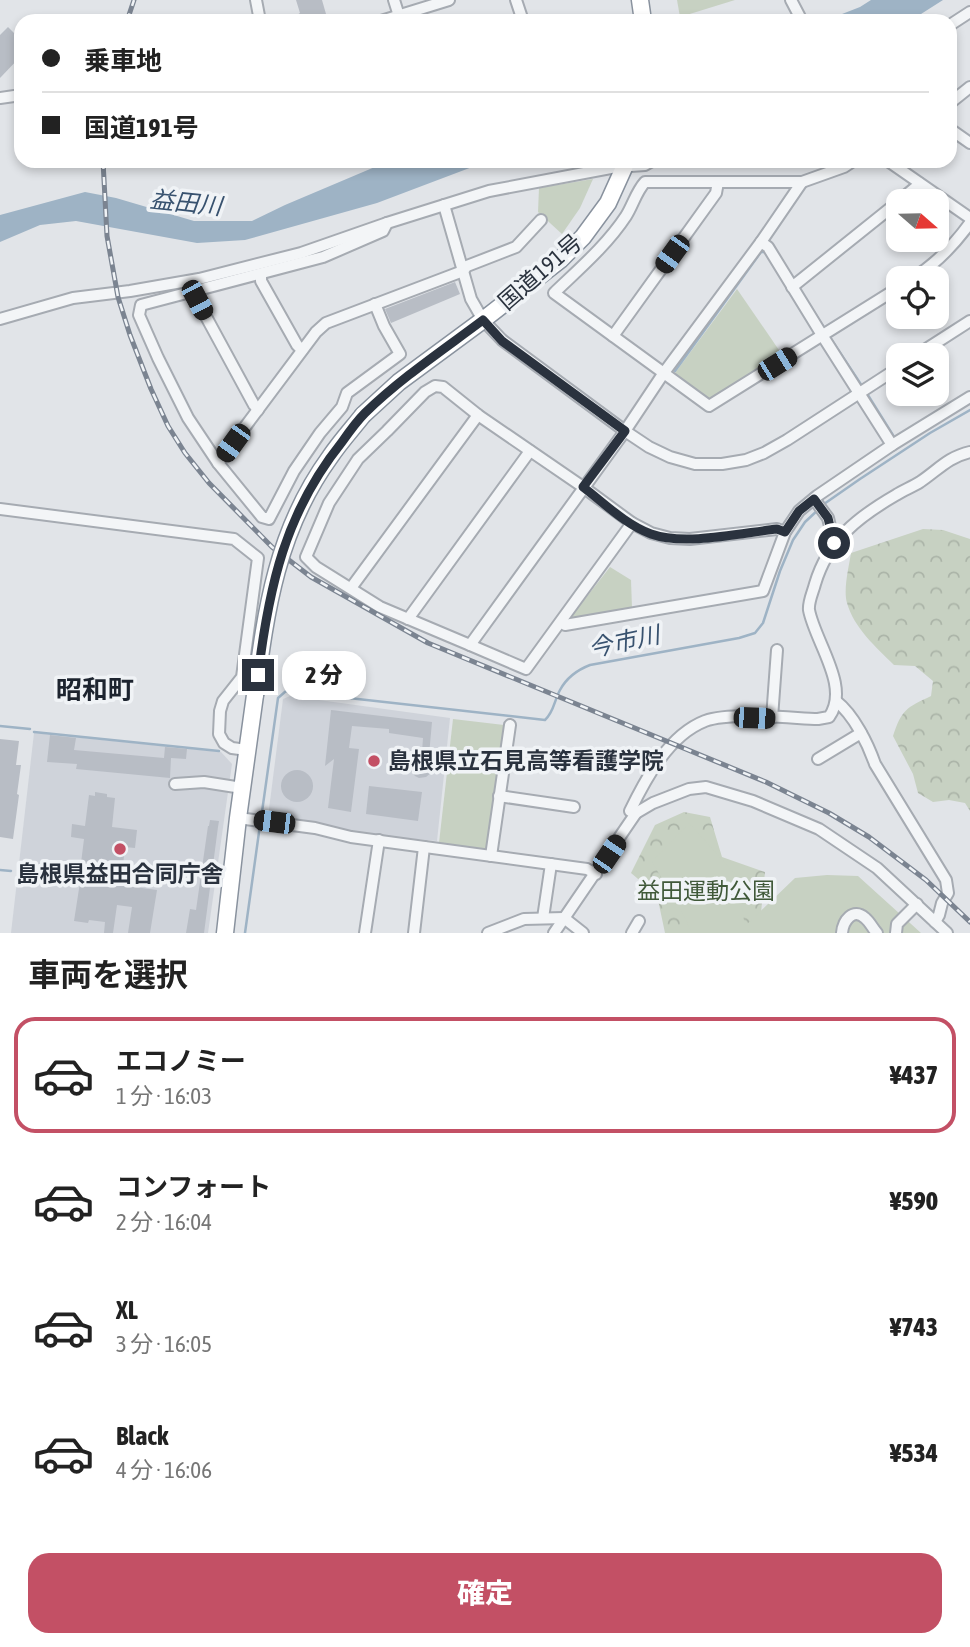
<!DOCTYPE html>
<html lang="ja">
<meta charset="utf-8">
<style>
body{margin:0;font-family:"Asap Condensed","Noto Sans JP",sans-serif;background:#f2f2f2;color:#222;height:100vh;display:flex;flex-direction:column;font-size:26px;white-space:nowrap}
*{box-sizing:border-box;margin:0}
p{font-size:23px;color:#767676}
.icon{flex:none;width:38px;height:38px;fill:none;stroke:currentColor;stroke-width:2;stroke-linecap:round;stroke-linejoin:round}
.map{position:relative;height:933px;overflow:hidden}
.side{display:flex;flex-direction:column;background:#fff;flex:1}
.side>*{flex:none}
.hud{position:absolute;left:14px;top:14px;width:943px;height:154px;border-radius:21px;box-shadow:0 4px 10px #0003;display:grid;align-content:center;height:154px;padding:0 28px;background:#fff}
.needle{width:46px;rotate:110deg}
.tools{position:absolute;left:886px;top:189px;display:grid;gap:14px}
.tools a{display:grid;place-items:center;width:63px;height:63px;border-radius:14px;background:#fff;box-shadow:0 4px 10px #0003;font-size:35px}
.end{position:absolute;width:32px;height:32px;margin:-16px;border:9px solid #2a323e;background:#fff;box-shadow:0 0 0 4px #fff}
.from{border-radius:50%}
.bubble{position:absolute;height:49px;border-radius:21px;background:#fff;box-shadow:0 4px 10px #0003;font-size:23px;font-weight:800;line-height:49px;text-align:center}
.car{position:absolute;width:21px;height:42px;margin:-21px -10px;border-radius:9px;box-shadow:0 0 5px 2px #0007;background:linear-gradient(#222 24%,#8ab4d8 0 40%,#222 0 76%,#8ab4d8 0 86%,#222 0)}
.hud b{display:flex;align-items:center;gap:24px;height:66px;font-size:26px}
.hud b+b{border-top:2px solid #e0e0e0}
.hud i{width:18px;height:18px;background:#222}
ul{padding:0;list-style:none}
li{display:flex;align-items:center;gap:21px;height:116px;margin:0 14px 10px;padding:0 14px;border:4px solid transparent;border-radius:21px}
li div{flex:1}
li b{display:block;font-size:26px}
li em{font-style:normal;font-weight:800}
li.on{border-color:#c35065}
li>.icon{width:63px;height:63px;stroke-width:1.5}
h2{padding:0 28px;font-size:32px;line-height:84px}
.cta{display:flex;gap:14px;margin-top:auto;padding:14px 28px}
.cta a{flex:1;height:80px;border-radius:21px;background:#c35065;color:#fff;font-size:28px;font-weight:800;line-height:80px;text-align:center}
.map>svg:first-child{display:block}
.built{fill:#cfd3da}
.forest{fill:url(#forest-crowns)}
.park{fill:#c7d1c2}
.water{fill:#9eb3c5}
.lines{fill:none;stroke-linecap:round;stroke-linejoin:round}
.stream{stroke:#9eb3c5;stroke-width:2.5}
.building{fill:#b8bdc5}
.minor-casing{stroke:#a6abb2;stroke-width:14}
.highway-casing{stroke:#89929e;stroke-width:19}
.minor{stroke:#f3f5f7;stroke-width:10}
.highway{stroke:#fff;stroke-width:16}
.rail-casing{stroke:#7b8491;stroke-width:5}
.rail{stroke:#f0f3f6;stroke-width:2.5;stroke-dasharray:8;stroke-linecap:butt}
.highway-bridge-casing{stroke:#89929e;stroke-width:19;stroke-linecap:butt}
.highway-bridge{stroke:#fff;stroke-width:16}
.route{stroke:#2a323e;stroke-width:9}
.poi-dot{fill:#c35065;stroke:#f0f3f6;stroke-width:2.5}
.labels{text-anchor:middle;stroke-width:7;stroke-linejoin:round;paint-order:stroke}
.street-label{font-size:23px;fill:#2a323e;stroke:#f0f3f6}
.poi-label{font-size:23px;font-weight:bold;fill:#2a323e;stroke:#f0f3f6;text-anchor:start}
.park-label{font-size:23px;fill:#405939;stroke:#f0f3f6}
.water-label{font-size:24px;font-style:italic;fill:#38526f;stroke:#f0f3f6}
.quarter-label{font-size:26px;font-weight:bold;fill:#1d242f;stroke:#f0f3f6}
</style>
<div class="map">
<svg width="970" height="933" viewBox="0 0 970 933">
<defs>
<pattern id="forest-crowns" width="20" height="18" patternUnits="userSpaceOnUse" patternTransform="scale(1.75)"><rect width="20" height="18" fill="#c7d1c2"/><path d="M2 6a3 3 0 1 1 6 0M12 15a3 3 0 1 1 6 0" fill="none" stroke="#abb4a8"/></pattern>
</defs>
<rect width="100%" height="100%" fill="#e1e4e8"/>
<g class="built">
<path d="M290,696L450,718L437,841L351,833L268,817L283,699Z"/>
<path d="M34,733L221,752L232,764L208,933H11Z"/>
</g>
<g class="forest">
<path d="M923,529L943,530L970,539V811L965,803L949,800L933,802L918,793L913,774L893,736C902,709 906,708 931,696L933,681L915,666L894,665C876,647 854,628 847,603C843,590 849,566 851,553Z"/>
<path d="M684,812L710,817L722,857L765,872L759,933H665L657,895L631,873L655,825Z"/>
</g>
<g class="park">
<path d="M677,0H735L680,17Z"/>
<path d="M593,179L580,208L562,234L538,212L539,188Z"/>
<path d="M737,289L781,353L710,400L675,373Z"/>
<path d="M610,567L631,580L632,608L570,618Z"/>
<path d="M453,719L504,725L489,849L439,843Z"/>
<path d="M689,823L736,875L745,926L795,878L827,875L858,876L921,933H692L683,914L652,862Z"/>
</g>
<g class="water">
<path d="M871,0H943L910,21H824L860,7Z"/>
<path d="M389,161H488L377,203L245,240L197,243L76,221L40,225L0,242V215L85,192L116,198L194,221H252L285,205Z"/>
</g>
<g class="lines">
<g class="stream">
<path d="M805,298L826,331"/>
<path d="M829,336L862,386"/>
<path d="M675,371L761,252H766"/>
<path d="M866,392L896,440"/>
<path d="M824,504L860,479L930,433L970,410"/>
<path d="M0,726L30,729"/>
<path d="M34,732L219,751"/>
<path d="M261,819L278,698L286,691L545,720C554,712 554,701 560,690C567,677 577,670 590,665L739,638L755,633L763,623L780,571L793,540L805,522L819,509"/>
<path d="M0,870L11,871"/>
<path d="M245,933L260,825"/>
</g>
</g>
<g class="building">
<path d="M296,0H322L328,21H299L297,15L300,13Z"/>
<path d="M8,27L21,40V56L0,78V35Z"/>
<path d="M455,282L460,294L391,323L385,309Z"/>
<path d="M331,710L432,722L429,755L433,763L432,772L426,777L419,778L415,776L409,769L410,761L412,758L422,752L423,738L389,733V729L352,726L349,748L359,749L351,812L328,808L334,759L325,766Z"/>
<path d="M50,735L76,738L74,750L164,758L165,747L187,749L186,759L171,758L170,778L76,769L77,764L47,762Z"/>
<path d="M0,739L19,741L16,765H21L17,794L19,795L13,839L0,837Z"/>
<circle cx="297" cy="786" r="16"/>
<path d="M369,786L422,792L418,821L366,814Z"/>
<path d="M95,792L107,794V797L115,798L112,827L137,830L135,848L125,847L123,865L108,863L107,866L99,865L97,882L157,890L150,933H128L132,907L117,905L113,933H104L105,922L89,920L88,923L74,921L83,863H81L84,839L71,837L72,824L85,826L89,795L95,796Z"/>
<path d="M210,820L219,821L218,827L204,933H186L190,909L196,910L208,826H209Z"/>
</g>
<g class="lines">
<g class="minor-casing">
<g id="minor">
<path d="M256,0L260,21"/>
<path d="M394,0L399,16"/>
<path d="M516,0L523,21"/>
<path d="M791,0L802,21"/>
<path d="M381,21L449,0"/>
<path d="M950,25L970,12"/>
<path d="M0,98L21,95"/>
<path d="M950,103L970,87"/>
<path d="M950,129L970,143"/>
<path d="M853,161L844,167L802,182H645C636,192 633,205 626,216C607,245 579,269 554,293L709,406L898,288"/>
<path d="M888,161L970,218"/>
<path d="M899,201L916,187L919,183"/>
<path d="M444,205L471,299L483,320L502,340L625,431L649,447L670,457L695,464H722L746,460L764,453L787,440L898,368"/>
<path d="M261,275V281L297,345L302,350"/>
<path d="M913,278C936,264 954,245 970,223"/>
<path d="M792,287L898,202"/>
<path d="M194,292L197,300L254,405L258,410"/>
<path d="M375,304L384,326L400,354L347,393L342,407L320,433L294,471L269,519L262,517L218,463L188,418L158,358L139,315L141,305L323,257L383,231L387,223"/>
<path d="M0,319L73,298L130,291L199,279L301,253L387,223L489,191L616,167L645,165L652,161"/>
<path d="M613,336L716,193L718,182"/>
<path d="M917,355L970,321"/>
<path d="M892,445L970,397"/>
<path d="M218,463L316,332L326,323L463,271L467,266L516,247L541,220"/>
<path d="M814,499L828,518L834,543"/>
<path d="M0,509L234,539L258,558L242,677L223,701L220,711L219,734L224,743L232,748L247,750"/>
<path d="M785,532L777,529L690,539L670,538L651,533L632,523L583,487L478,415L443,387L435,386L425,392L387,431L358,459L329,503L306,557L316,567L380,607L470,645L625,431L663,374L761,242L802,182"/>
<path d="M351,588L478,415"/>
<path d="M408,619L530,451"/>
<path d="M561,622L565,625L763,591L785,532L799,511L817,496L892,445L822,335L768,247L761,242"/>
<path d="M470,645L526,669L632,523"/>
<path d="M836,701C854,715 868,744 875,764L946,880L948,893L942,903L939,915L935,922"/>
<path d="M772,718L777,650"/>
<path d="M818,759L861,733"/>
<path d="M175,784L204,782L242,788"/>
<path d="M499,796L574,807"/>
<path d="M636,813L630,811C646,778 669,735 705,721C731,712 789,718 818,719L829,717C851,687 815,642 809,610C808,602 813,592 815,584C828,540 858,517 896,495C904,490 912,487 920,482C938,470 948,457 970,452"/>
<path d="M238,818L315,828L351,837L587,869L596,874"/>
<path d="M491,856L510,725"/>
<path d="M543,918L551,864"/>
<path d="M365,933L379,840"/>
<path d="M414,933L424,847"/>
<path d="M488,933L524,919L564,918L583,933"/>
<path d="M554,933L636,813L653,803L689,789L706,787L753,801L819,829L877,868L947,933"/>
<path d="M632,933L639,921"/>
<path d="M842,933C843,921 853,907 865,918C870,922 873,929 877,933"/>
<path d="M896,933L897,924L917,904"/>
</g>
</g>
<g class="highway-casing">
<g id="highway">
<path d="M640,0L643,21"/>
<path d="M363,415L399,382L483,320L560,260L583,237L608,203L627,161"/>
<path d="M225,933L238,818L255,695"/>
</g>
</g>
<use href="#minor" class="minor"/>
<use href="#highway" class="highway"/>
<g class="rail-casing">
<g id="rail">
<path d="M127,21L134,0"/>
<path d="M103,161L107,236L118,297L130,335L151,389L168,426L185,453L209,483L272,547L311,577L428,643L766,782L829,813L869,837L926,880L970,922"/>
</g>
</g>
<use href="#rail" class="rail"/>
<g class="highway-bridge-casing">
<path id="highway-bridge" d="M255,695C266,609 277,530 330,457C340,442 352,429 363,415"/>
</g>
<use href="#highway-bridge" class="highway-bridge"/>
</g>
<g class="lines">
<path class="route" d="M258,675C269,586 285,513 342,442C349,432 357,421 365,413C401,378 443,350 483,320L502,341L625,431L583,487C604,503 626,525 651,534C685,546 741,533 777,529L785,532L799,511L814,499L828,518L834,543"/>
</g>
<g class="poi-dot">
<circle cx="374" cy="761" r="7"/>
<circle cx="120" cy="849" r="7"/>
</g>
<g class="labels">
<g class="street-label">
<text transform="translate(540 272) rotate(-41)" y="8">国道191号</text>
</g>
<g class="poi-label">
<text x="388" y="769">島根県立石見高等看護学院</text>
<text x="120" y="882" text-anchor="middle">島根県益田合同庁舎</text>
</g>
<g class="park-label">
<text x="706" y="899">益田運動公園</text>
</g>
<g class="water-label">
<text transform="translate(186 203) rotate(6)" y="8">益田川</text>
<text transform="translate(624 642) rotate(-12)" y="8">今市川</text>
</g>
<g class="quarter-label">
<text x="95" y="699">昭和町</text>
</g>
</g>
</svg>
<div class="tools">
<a><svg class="needle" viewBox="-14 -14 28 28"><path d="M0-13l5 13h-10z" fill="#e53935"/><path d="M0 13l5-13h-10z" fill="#767676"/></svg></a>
<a><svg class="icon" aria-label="locate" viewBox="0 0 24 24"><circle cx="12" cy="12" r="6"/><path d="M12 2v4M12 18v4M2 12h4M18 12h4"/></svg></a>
<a><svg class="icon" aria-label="layers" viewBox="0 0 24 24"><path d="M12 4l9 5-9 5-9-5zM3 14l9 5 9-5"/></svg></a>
</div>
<i class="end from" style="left:834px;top:543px"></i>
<i class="end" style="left:258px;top:675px"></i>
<div class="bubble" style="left:282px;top:651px;width:84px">2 分</div>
<i class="car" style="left:672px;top:254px;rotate:216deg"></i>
<i class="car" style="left:197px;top:300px;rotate:152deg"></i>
<i class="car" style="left:777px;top:364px;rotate:58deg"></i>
<i class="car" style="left:233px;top:443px;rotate:216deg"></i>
<i class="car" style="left:754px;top:718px;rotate:92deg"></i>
<i class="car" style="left:274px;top:822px;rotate:277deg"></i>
<i class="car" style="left:609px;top:854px;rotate:34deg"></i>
<div class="hud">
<b><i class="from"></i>乗車地</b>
<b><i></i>国道191号</b>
</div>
</div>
<section class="side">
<h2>車両を選択</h2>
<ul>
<li class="on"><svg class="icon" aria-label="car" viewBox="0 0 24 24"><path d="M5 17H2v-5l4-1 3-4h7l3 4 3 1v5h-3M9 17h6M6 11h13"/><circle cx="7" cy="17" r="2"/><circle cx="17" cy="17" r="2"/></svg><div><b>エコノミー</b><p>1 分 · 16:03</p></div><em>¥437</em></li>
<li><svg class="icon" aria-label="car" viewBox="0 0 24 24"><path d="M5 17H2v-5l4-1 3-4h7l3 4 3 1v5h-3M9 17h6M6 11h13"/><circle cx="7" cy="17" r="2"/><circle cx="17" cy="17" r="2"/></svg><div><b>コンフォート</b><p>2 分 · 16:04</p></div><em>¥590</em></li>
<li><svg class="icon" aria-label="car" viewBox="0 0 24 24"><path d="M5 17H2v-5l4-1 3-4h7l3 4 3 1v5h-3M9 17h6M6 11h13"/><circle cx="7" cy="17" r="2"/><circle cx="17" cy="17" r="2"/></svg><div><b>XL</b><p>3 分 · 16:05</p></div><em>¥743</em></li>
<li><svg class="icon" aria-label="car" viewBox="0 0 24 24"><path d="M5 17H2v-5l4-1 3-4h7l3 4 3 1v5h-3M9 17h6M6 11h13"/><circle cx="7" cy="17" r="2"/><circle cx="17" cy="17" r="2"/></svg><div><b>Black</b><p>4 分 · 16:06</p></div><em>¥534</em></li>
</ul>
<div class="cta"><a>確定</a></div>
</section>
